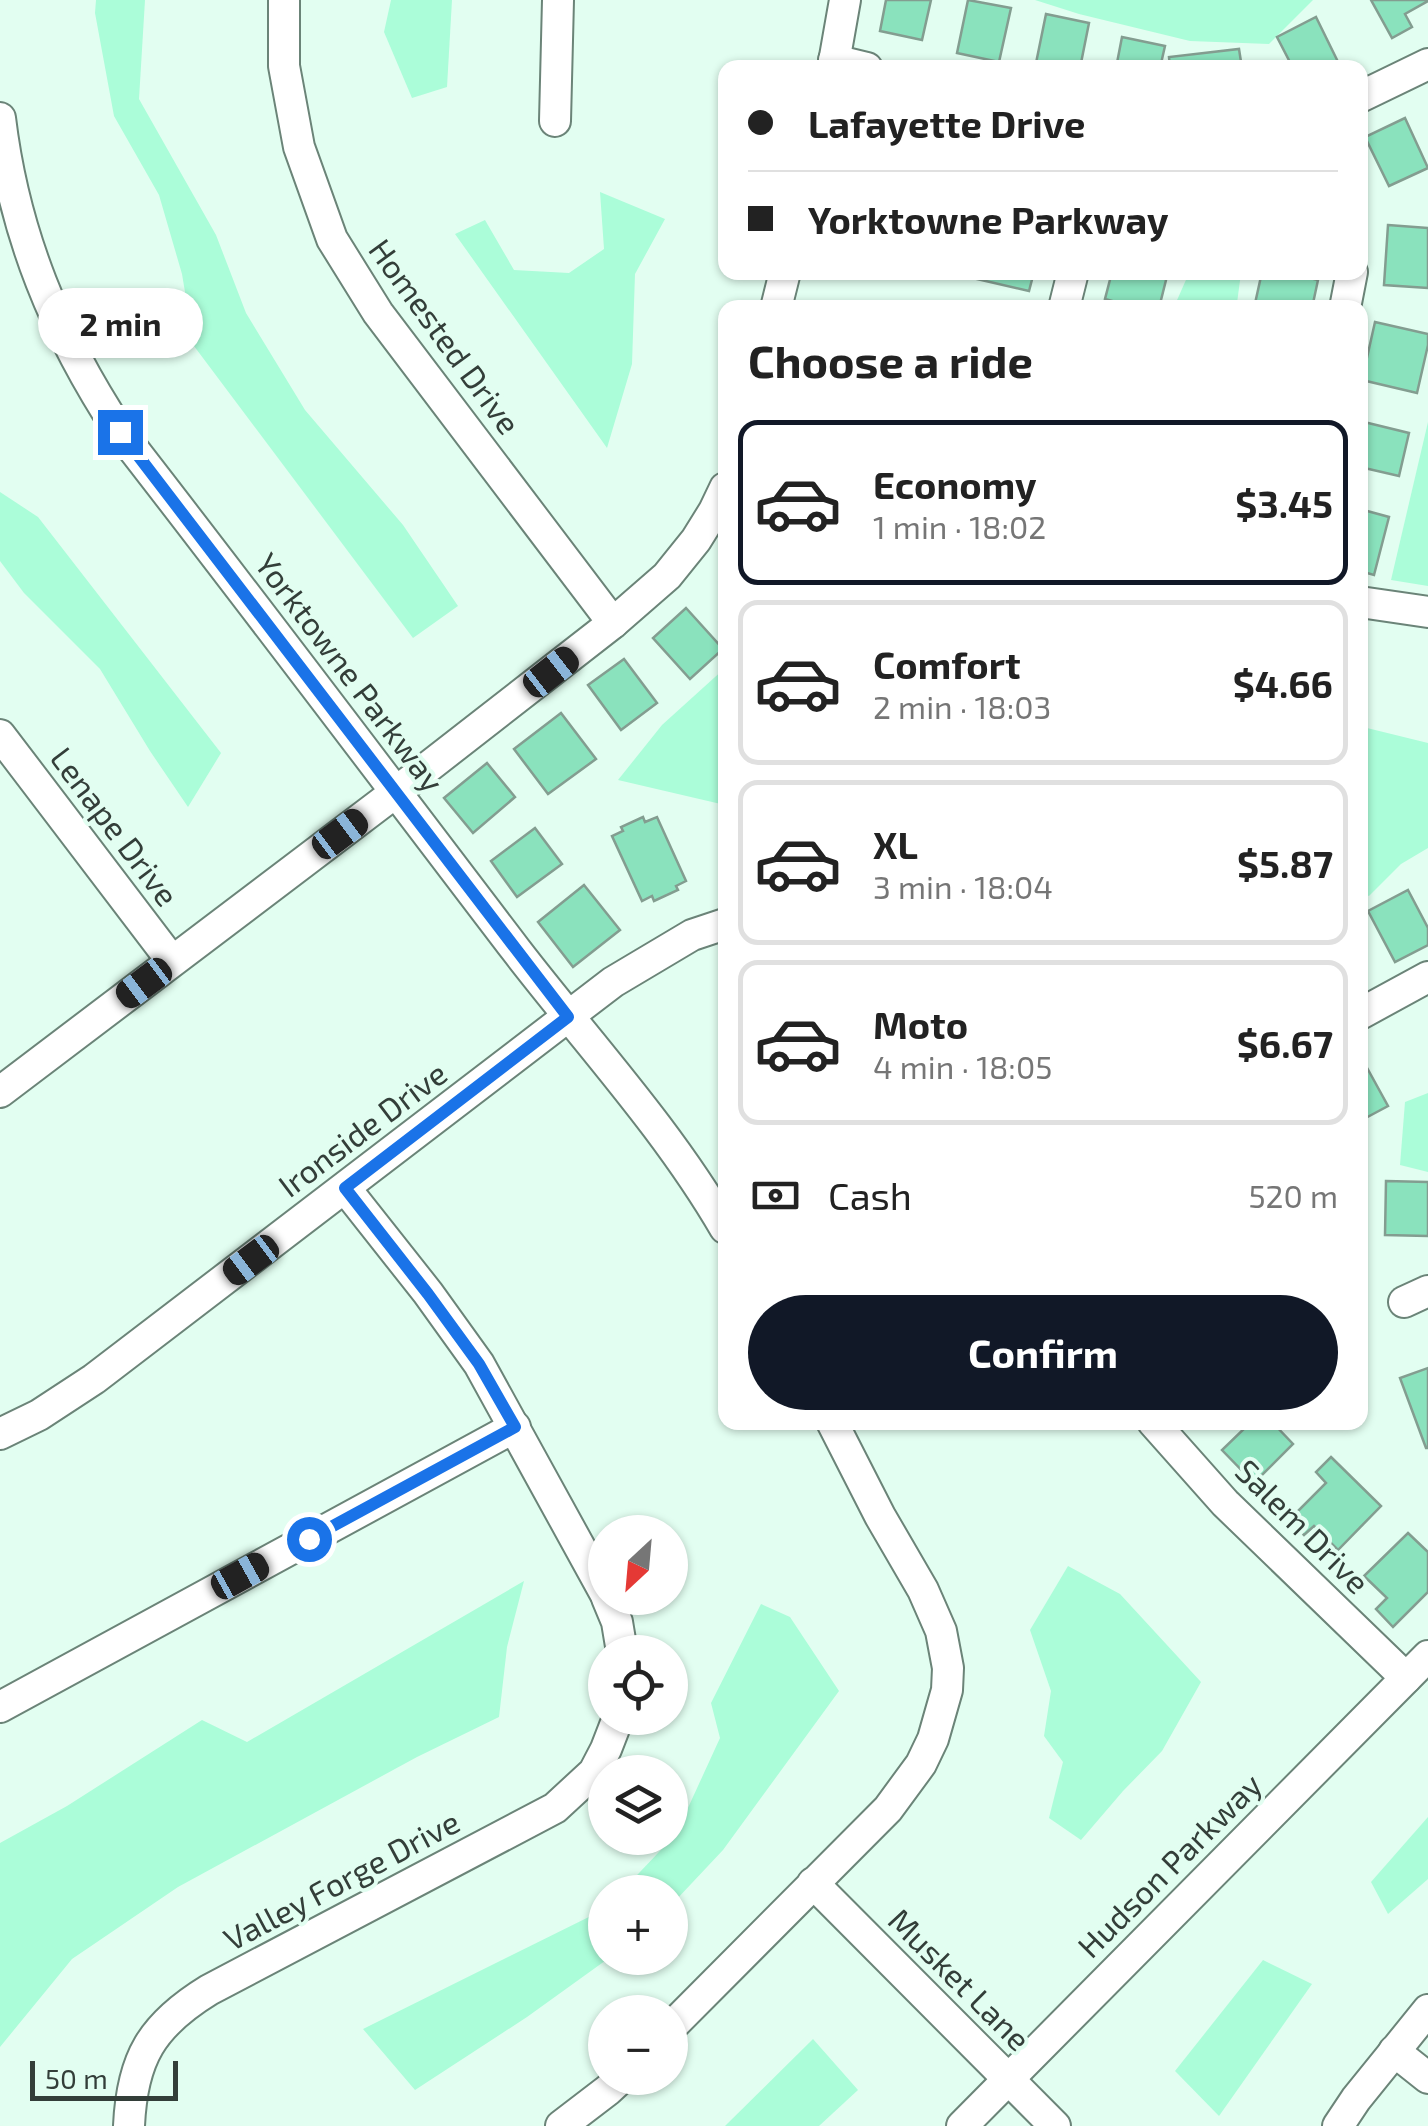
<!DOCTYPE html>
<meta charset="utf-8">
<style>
body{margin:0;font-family:"Exo 2",sans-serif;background:#f2f2f2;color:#222;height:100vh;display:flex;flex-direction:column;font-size:38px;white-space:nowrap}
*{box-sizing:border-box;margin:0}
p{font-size:32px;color:#767676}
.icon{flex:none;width:55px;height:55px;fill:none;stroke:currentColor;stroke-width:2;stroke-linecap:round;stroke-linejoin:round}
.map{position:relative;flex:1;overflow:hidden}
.panel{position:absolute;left:718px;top:300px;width:650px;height:1130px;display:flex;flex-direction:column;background:#fff;border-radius:20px;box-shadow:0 2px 8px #0004}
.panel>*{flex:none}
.guide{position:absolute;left:718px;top:60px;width:650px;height:220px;border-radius:20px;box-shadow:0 2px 8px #0004;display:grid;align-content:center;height:220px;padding:0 30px;background:#fff}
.needle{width:65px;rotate:206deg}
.buttons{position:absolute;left:588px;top:1515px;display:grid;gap:20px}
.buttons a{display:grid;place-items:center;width:100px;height:100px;border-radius:50%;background:#fff;box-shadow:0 2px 8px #0004;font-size:50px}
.scale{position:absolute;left:30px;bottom:25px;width:148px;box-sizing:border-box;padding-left:10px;border:5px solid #333e39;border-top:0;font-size:28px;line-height:35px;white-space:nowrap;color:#333e39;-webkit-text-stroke:8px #e2fef1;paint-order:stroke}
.end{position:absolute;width:45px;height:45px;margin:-22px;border:12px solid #1a73e8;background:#fff;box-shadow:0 0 0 5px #fff}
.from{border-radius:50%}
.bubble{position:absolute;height:70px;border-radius:35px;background:#fff;box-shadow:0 2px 8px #0004;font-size:32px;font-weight:700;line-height:70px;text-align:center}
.car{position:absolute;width:30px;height:60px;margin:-30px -15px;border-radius:12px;box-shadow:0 0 8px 2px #0007;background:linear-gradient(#222 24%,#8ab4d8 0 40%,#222 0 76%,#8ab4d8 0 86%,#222 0)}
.guide b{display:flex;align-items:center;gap:35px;height:95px;font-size:38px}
.guide b+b{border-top:2px solid #e0e0e0}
.guide i{width:25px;height:25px;background:#222}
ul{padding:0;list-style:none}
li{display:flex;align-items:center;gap:30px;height:165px;margin:0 20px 15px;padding:0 10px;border:5px solid #e0e0e0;border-radius:20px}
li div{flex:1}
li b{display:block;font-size:38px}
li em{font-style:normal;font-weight:700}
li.current{border-color:#111827}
li>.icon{width:90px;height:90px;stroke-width:1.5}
h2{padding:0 30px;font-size:45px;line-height:120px}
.pay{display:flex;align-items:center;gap:25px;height:110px;padding:0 30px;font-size:38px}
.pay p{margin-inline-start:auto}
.cta{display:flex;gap:20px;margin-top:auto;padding:20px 30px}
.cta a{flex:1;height:115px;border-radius:60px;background:#111827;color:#fff;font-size:40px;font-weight:700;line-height:115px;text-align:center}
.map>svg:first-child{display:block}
.green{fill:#abfdd9}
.building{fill:#8ae2bd;stroke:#839d90;stroke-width:2.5}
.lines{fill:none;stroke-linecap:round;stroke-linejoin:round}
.minor-casing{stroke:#6b8478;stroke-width:34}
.minor{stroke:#fff;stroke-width:30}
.route{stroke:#1a73e8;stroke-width:12}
.labels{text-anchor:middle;stroke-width:8;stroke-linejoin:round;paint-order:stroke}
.street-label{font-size:32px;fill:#333e39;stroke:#e2fef1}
</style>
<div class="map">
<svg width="1428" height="2126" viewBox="0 0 1428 2126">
<rect width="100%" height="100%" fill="#e2fef1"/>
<g class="green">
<path d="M96,0H145L139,99L216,235L246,313L305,410L403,525L458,606L413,638L194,346L182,274L159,195L114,116L95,13Z"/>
<path d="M391,0H452L447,87L412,98L384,32Z"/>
<path d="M1035,0H1313L1269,44L1190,41L1079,14Z"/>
<path d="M600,192L665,219L635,274L632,364L607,448L455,234L485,220L514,270L569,273L604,249Z"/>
<path d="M1189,273H1241L1237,303L1233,307H1174Z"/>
<path d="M1428,422V586L1391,580Z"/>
<path d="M0,492L38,517L221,753L188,807L150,751L100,669L24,593L0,561Z"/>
<path d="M725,668V805L618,780L662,725Z"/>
<path d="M1367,728L1428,743V848L1401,864L1369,896L1360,893V749Z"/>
<path d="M1428,1093V1172L1400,1165L1405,1102Z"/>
<path d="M1068,1566L1120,1594L1201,1682L1162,1751L1123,1791L1081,1840L1049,1818L1063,1762L1044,1736L1051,1691L1030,1630Z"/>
<path d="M524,1581L507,1647L499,1717L417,1757L178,1887L72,1959L0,2047V1843L67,1806L202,1720L247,1742Z"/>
<path d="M761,1604L790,1617L839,1691L723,1850L676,1900L670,1906V1892H621L676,1834L720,1738L711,1703Z"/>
<path d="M1428,1817V1879L1388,1914L1371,1882Z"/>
<path d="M605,1909V1958H609L527,2017L415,2090L363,2029Z"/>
<path d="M1263,1960L1312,1984L1219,2116L1175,2071Z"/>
<path d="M813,2039L858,2090L819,2126H725Z"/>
</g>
<g class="building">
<path d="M886,0H931L922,40L880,31Z"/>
<path d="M968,0L1011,8L999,62L957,53Z"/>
<path d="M1371,0H1428V1L1405,14L1412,27L1392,38Z"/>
<path d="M1046,14L1089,23L1080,68H1035Z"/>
<path d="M1316,17L1341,68H1293L1277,37Z"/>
<path d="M1122,37L1165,46L1160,68H1116Z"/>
<path d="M1239,49L1242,68H1170L1169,57Z"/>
<path d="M1405,118L1428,168L1389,186L1365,137Z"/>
<path d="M1388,225L1428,228V288L1384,285Z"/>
<path d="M978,272H1034L1029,291L977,279Z"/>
<path d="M1112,272H1168L1159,308H1137L1105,299Z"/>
<path d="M1262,272H1285L1318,280L1312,308H1254Z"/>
<path d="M1375,322L1428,334V345L1417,393L1362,380Z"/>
<path d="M1360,421L1409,433L1399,476L1360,467Z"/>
<path d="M1360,509L1389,517L1374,575L1360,571Z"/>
<path d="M686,608L723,649L690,679L653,638Z"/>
<path d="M624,659L657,703L621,730L588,685Z"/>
<path d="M561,713L596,759L548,794L514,749Z"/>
<path d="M487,763L515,797L473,833L444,798Z"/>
<path d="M643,817L645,822L657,817L686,881L676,886L678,890L654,901L652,896L642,901L612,836L623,831L621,827Z"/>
<path d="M535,828L562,864L517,897L491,861Z"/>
<path d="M584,885L620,930L573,967L538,922Z"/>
<path d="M1408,890L1428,928V945L1395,962L1368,911Z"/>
<path d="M1360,1055L1388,1106L1360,1121Z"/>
<path d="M1386,1181L1428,1182V1236L1385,1235Z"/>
<path d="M1428,1368V1448H1426L1400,1378Z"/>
<path d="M1251,1422H1272L1293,1444L1254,1483L1222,1450Z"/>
<path d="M1331,1457L1381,1506L1338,1550L1314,1526L1304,1535L1289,1520L1326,1483L1316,1472Z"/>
<path d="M1408,1533L1428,1552V1592L1393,1627L1376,1609L1387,1598L1364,1576Z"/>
</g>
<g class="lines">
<g class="minor-casing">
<g id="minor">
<path d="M284,0V66L299,147L332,239L378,313L613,623"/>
<path d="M834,60L867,68"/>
<path d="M833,68L845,0"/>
<path d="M1360,97L1428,64"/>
<path d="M0,118C14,234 56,335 120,432C253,603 384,777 516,950C586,1041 667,1128 725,1228"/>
<path d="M555,121L558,0"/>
<path d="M776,308L785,272"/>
<path d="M1064,308L1073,272"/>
<path d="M1345,308L1352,272"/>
<path d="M1360,602L1428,612"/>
<path d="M0,735L172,961"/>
<path d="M1360,1014L1428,977"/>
<path d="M0,1092L396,792L613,623L667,576L696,540L714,511L725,488"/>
<path d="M345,1188L428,1293L479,1364L605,1593"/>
<path d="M1404,1302L1428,1291"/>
<path d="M1153,1422L1225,1503L1406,1678"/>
<path d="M0,1434L39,1415L94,1379L613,982L692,935L725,924"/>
<path d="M607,1598L617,1622L622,1652"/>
<path d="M0,1707L515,1427"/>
<path d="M813,1883L1055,2126"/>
<path d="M670,2028L888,1809L921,1764L933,1739L947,1690L948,1668L941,1631L923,1590L880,1516L832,1422"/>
<path d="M1394,2051L1428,2078"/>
<path d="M129,2126C132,2058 152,2025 209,1990L555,1808L594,1772L606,1749L618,1718"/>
<path d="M561,2126L608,2090L621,2078"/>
<path d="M962,2126L1428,1656"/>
<path d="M1338,2126L1356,2099L1428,2010"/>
</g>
</g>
<use href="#minor" class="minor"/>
</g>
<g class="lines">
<path class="route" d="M120,432L568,1017L345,1188L428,1294L479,1364L515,1427L309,1539"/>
</g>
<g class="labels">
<g class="street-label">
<text transform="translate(444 337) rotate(54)" y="11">Homested Drive</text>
<text transform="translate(349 673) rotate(53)" y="11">Yorktowne Parkway</text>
<text transform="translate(114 827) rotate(53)" y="11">Lenape Drive</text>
<text transform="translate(363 1130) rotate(-37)" y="11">Ironside Drive</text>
<text transform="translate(1302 1527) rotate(45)" y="11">Salem Drive</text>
<text transform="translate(1170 1866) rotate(-45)" y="11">Hudson Parkway</text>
<text transform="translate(342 1881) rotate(-28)" y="11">Valley Forge Drive</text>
<text transform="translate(959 1980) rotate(45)" y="11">Musket Lane</text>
</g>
</g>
</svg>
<div class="buttons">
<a><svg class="needle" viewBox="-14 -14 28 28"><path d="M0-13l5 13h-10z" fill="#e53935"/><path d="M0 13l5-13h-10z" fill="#767676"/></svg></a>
<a><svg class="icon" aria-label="locate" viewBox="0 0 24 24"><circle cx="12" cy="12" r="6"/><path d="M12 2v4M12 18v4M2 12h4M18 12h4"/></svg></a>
<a><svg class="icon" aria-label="layers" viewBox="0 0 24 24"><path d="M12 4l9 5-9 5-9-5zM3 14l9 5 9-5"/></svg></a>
<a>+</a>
<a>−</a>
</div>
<div class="scale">50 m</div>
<i class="end from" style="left:309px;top:1539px"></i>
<i class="end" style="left:120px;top:432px"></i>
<div class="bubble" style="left:38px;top:288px;width:165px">2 min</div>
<i class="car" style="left:551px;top:672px;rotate:52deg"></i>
<i class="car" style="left:340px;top:834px;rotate:53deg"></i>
<i class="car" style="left:144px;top:983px;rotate:233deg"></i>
<i class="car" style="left:251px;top:1260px;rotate:233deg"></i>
<i class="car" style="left:240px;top:1576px;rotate:61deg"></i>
<div class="guide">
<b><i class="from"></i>Lafayette Drive</b>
<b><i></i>Yorktowne Parkway</b>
</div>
<section class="panel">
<h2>Choose a ride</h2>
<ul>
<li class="current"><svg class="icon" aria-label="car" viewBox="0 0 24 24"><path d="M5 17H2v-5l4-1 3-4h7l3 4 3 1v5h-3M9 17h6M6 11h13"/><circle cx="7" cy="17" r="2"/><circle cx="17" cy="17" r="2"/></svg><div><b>Economy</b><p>1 min · 18:02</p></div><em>$3.45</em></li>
<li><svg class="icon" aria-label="car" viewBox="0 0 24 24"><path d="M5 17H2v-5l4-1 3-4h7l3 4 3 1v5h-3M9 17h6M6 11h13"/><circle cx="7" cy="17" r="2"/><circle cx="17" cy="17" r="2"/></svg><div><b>Comfort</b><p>2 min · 18:03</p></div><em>$4.66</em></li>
<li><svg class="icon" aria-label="car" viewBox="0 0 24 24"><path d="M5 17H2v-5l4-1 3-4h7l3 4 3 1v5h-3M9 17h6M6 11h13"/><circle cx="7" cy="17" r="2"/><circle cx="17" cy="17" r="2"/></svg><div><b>XL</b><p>3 min · 18:04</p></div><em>$5.87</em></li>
<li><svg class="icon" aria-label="car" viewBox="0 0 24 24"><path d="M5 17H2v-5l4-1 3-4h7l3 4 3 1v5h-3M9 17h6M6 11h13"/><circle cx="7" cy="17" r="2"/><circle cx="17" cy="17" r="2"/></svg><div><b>Moto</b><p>4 min · 18:05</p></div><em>$6.67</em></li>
</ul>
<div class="pay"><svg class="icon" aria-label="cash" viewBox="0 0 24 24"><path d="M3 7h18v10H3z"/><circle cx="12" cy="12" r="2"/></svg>Cash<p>520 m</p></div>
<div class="cta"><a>Confirm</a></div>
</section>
</div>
